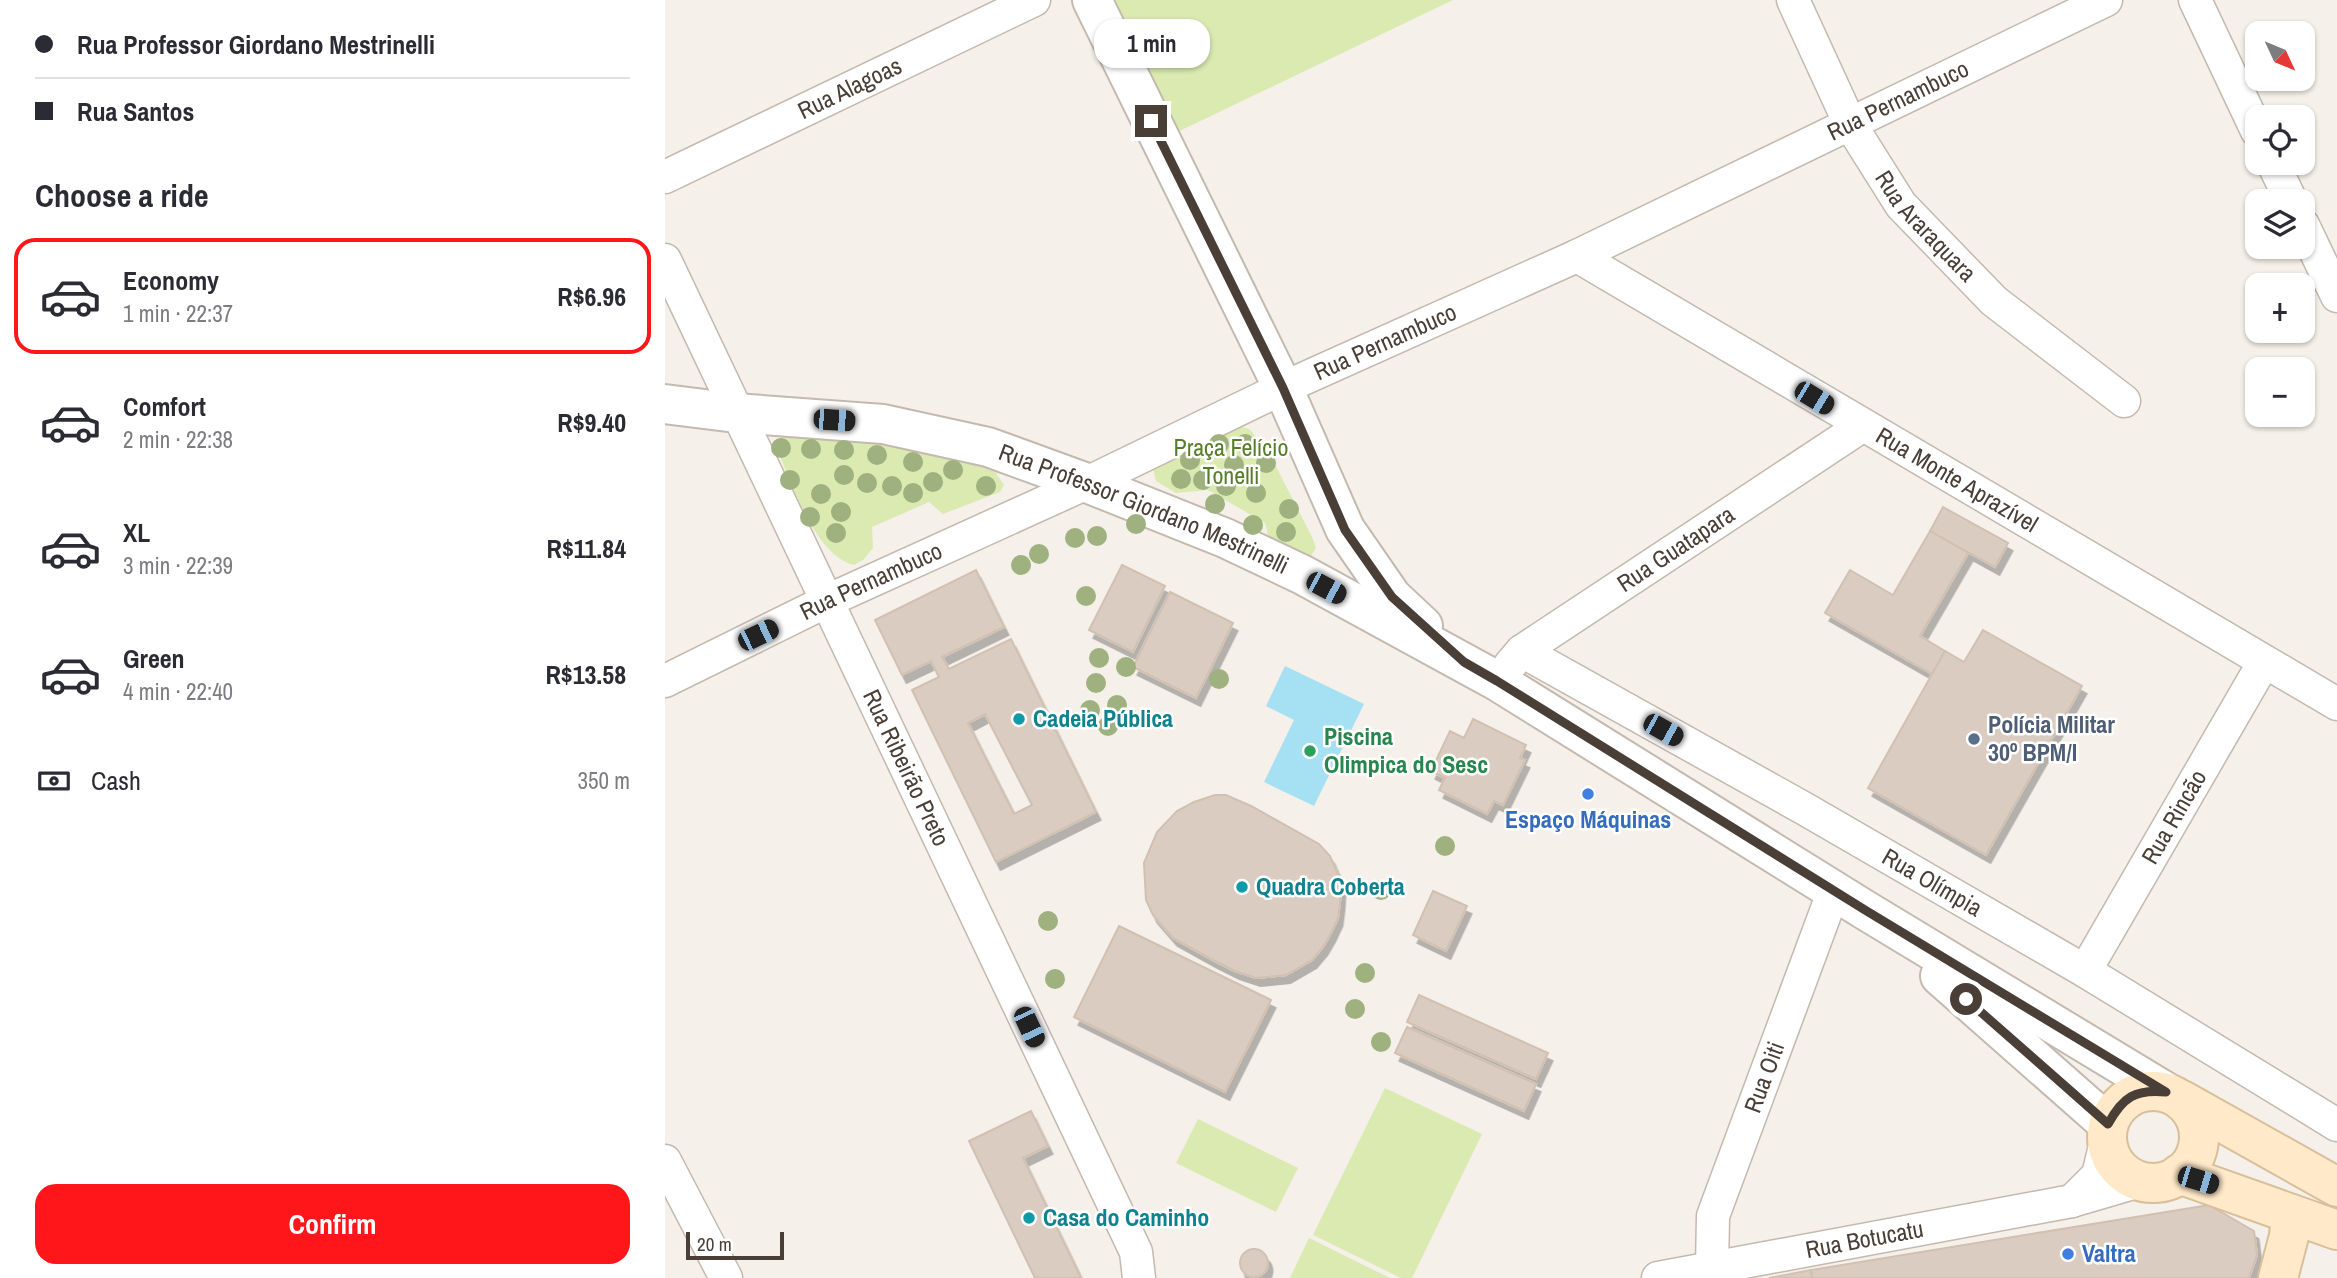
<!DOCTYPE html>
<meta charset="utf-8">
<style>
body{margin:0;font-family:"Archivo Narrow",sans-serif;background:#f7f7f7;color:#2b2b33;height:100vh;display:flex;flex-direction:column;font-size:26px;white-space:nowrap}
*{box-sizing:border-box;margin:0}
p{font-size:23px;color:#7c7c81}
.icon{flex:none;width:38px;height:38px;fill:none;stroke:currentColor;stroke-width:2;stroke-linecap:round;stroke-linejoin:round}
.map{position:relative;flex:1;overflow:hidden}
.panel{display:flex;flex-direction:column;background:#fff;width:665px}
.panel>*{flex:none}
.top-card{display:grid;align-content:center;height:154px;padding:0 35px;background:#fff}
.needle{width:46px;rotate:134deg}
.tools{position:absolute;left:1580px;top:21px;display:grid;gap:14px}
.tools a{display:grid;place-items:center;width:70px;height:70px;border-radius:14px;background:#fff;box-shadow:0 2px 5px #0004;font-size:35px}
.scale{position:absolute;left:21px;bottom:18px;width:98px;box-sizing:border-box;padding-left:7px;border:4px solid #493f37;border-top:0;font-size:19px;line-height:24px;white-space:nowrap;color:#493f37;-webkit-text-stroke:5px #fff;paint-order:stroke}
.end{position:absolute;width:32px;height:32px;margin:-16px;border:9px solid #493f37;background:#fff;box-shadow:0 0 0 4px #fff}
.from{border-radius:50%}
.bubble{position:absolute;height:49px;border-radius:21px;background:#fff;box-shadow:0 2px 5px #0004;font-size:23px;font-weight:800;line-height:49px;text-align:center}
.car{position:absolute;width:21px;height:42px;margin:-21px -10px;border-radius:9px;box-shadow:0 0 5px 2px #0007;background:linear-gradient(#222 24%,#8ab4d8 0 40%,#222 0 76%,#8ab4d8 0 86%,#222 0)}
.top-card b{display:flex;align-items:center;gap:24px;height:66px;font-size:26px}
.top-card b+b{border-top:2px solid #e1e1e2}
.top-card i{width:18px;height:18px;background:#2b2b33}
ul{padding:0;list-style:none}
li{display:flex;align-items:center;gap:21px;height:116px;margin:0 14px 10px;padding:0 21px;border:4px solid transparent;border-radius:21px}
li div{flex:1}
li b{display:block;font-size:26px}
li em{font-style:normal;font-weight:800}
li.on{border-color:#ff161a}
li>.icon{width:63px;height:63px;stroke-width:1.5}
h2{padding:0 35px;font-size:32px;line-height:84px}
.pay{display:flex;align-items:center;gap:18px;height:77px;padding:0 35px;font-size:26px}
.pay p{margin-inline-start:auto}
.button{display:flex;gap:14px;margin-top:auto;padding:14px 35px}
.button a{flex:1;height:80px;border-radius:21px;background:#ff161a;color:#fff;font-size:28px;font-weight:800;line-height:80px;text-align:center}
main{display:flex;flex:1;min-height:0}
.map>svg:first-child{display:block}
.green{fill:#daeab1}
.water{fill:#a5e0f3}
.building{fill:#daccc1;stroke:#d2c0b1;stroke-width:2;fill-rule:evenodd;filter:url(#shadow)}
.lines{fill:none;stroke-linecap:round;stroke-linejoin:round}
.minor-casing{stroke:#c4b9ae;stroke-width:35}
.tertiary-casing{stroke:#c4b9ae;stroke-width:42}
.secondary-casing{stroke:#d9be9a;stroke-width:42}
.minor{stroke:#fff;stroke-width:32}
.tertiary{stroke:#fff;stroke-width:38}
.secondary{stroke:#ffe9c9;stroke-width:38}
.tree{fill:#9eb17f}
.route{stroke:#493f37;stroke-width:9}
.culture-dot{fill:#0f9aa8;stroke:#fff;stroke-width:2.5}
.service-dot{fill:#5c6f8a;stroke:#fff;stroke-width:2.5}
.leisure-dot{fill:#2e9e5b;stroke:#fff;stroke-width:2.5}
.shop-dot{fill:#3f7fe0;stroke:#fff;stroke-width:2.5}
.labels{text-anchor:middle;stroke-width:5;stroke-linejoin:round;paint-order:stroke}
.street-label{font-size:24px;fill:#493f37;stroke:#fff}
.park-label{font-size:24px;fill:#567e28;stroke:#fff}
.culture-label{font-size:24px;font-weight:bold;fill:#0d838f;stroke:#fff;text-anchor:start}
.service-label{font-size:24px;font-weight:bold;fill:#4e5e75;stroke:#fff;text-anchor:start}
.leisure-label{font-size:24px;font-weight:bold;fill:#27864d;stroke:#fff;text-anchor:start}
.shop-label{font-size:24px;font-weight:bold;fill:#366cbe;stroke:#fff}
</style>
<main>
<section class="panel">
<div class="top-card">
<b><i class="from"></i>Rua Professor Giordano Mestrinelli</b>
<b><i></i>Rua Santos</b>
</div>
<h2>Choose a ride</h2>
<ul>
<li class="on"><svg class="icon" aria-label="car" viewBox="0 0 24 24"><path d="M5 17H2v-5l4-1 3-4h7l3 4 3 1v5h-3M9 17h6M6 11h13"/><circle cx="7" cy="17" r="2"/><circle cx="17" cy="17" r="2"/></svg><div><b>Economy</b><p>1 min · 22:37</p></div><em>R$6.96</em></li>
<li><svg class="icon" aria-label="car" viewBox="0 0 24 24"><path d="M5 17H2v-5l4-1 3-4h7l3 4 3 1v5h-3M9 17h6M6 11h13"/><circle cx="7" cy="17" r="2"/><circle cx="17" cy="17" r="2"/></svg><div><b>Comfort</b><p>2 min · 22:38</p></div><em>R$9.40</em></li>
<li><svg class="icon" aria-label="car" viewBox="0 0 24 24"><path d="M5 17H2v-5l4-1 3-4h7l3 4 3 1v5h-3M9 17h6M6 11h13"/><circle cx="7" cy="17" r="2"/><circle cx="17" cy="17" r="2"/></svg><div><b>XL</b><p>3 min · 22:39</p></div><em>R$11.84</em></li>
<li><svg class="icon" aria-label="car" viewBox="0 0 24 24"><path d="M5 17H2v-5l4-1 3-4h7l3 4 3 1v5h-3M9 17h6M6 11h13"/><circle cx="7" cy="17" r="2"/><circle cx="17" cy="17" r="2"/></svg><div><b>Green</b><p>4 min · 22:40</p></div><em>R$13.58</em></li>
</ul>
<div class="pay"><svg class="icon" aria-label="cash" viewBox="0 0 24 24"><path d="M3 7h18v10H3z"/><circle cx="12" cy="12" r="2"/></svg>Cash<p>350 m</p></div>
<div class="button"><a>Confirm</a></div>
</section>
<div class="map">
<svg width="1672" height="1278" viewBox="0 0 1672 1278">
<defs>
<filter id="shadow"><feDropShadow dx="4.5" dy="8" stdDeviation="0" flood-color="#0004"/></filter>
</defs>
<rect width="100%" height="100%" fill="#f5f0e9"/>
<g class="green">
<path d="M439,0H788L504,136Z"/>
<path d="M568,425L584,429L601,447L647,537L651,548L646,556L641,559L604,539L600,523L543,490L511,493L491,481L487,465Z"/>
<path d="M128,430L296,457L329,470L339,485L335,492L278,514L264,502L207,527L208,548L198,560L189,565C150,555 127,485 113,451L112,441L119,434Z"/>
<path d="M720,1088L817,1134L747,1278H736L648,1235Z"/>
<path d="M533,1119L633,1168L611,1212L511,1163Z"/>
<path d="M644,1238L725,1278H625Z"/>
</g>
<path class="water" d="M620,666L699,704L649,806L599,782L629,720L601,706Z"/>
<g class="building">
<path d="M1278,507L1343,543L1330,567L1265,531Z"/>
<path d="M1265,531L1303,553L1255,636L1280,651L1267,674L1160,613L1185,570L1228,595Z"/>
<path d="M457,565L500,586L468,652L424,630Z"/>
<path d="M311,570L339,627L277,657L284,669L346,639L431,812L331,862L247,690L274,677L266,661L237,675L210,620ZM320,714L367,805L349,814L303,723Z"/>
<path d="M505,592L568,623L531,698L468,667Z"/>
<path d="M1318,630L1417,686L1321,855L1203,788L1280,651L1299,662Z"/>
<path d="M808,719L861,745L855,758L860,760L838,805L829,801L822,814L774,790L780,778L766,771L785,731L799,738Z"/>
<path d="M550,795H561L586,806L654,844L665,856L672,872L676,885L675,902L673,918L666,933L658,947L647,960L621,975L591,978L570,971L548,960L508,938L488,915L481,900L479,863L492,832L512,811L529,802Z"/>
<path d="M768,891L802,906L781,951L748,935Z"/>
<path d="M454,926L606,1000L560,1092L409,1017Z"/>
<path d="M754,995L883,1053L871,1079L742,1022Z"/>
<path d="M742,1027L871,1084L859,1111L730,1053Z"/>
<path d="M366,1111L383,1146L358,1158L416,1278H370L304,1141Z"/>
<path d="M1544,1205L1589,1231L1592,1255L1584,1278H1147L1146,1270Z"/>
<circle cx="589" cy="1263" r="14"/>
<path d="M1146,1270L1147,1278H1104Z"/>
</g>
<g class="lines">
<g class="minor-casing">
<g id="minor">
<path id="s1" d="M1128,0L1185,124L1236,205L1329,301L1459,401"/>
<path d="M1530,0L1592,131"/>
<path d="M1608,163L1626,201"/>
<path id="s2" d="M0,177L369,0"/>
<path d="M1638,225L1672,296"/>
<path id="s3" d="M912,256L1672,704"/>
<path id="s4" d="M0,260L471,1252L474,1278"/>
<path id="s5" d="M857,651L1140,809L1420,971L1672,1125"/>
<path id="s6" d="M845,665L857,651L1197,426"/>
<path id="s7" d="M0,681L162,601L422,483L618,388L912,256L1441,0"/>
<path id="s8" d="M1420,971L1599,662"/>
<path d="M0,1161L61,1278"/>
<path d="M1407,1201L1433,1175L1441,1142"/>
<path id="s9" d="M1047,1268L1048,1216L1169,890"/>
<path id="s10" d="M993,1278L1407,1201L1475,1181"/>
</g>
</g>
<g class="tertiary-casing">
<g id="tertiary">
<path d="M427,0L618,388L680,529L727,597L758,626"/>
<path id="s11" d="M0,404L71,413L218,424L323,447L422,483L560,538L638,575L832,681L1200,910L1501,1092"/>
<path d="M1275,976L1443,1124"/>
</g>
</g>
<g class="secondary-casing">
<g id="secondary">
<circle cx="1488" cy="1137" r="46"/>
<path d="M1517,1100L1672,1187"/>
<path d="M1514,1174L1672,1230"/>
<path d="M1613,1278L1624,1236L1626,1214"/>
</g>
</g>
<use href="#minor" class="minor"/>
<use href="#tertiary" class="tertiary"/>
<use href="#secondary" class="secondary"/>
</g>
<g class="tree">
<circle cx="554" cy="444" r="10"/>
<circle cx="580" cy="444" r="10"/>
<circle cx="116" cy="448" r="10"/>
<circle cx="146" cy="449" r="10"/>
<circle cx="179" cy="450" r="10"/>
<circle cx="212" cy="455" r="10"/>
<circle cx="525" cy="460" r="10"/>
<circle cx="248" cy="462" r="10"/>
<circle cx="601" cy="463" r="10"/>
<circle cx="569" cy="465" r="10"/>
<circle cx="288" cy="470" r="10"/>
<circle cx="179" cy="475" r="10"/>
<circle cx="516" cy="479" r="10"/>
<circle cx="125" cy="480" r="10"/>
<circle cx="538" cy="480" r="10"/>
<circle cx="268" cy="482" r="10"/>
<circle cx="202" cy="483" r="10"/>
<circle cx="227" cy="486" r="10"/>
<circle cx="321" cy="486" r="10"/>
<circle cx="561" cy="486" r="10"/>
<circle cx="248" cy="493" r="10"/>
<circle cx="591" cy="493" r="10"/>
<circle cx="156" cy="494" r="10"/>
<circle cx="550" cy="504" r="10"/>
<circle cx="624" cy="509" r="10"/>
<circle cx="176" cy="512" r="10"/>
<circle cx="145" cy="517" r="10"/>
<circle cx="471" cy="524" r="10"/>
<circle cx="588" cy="525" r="10"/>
<circle cx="621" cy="532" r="10"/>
<circle cx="171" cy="533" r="10"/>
<circle cx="432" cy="536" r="10"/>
<circle cx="410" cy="538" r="10"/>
<circle cx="374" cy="554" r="10"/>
<circle cx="356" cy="565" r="10"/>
<circle cx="421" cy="596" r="10"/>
<circle cx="434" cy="658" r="10"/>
<circle cx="461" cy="667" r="10"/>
<circle cx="554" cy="679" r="10"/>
<circle cx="431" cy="683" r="10"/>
<circle cx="452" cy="705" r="10"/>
<circle cx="425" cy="710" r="10"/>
<circle cx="443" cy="726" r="10"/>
<circle cx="780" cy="846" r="10"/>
<circle cx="716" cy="890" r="10"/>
<circle cx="383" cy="921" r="10"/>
<circle cx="700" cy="973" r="10"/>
<circle cx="390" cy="979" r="10"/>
<circle cx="690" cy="1009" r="10"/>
<circle cx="716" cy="1042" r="10"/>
</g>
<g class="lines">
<path class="route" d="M486,121L618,388L680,530L727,597L799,662L832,681L1200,910L1501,1092C1470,1089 1458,1097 1443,1124L1301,999"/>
</g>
<g class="culture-dot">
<circle cx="354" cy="719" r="7"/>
<circle cx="577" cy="887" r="7"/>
<circle cx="364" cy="1218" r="7"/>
</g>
<circle class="service-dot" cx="1309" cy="739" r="7"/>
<circle class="leisure-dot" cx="645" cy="751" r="7"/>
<g class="shop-dot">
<circle cx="923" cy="794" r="7"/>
<circle cx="1403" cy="1254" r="7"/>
</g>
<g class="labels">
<g class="street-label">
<text dy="8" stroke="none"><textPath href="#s2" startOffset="205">Rua Alagoas</textPath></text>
<text dy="8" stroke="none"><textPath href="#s7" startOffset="1363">Rua Pernambuco</textPath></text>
<text dy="8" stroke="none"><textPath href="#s1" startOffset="264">Rua Araraquara</textPath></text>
<text dy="8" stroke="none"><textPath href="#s7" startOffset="796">Rua Pernambuco</textPath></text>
<text dy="8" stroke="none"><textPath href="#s3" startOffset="441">Rua Monte Aprazível</textPath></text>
<text dy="8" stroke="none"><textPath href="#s11" startOffset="494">Rua Professor Giordano Mestrinelli</textPath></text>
<text dy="8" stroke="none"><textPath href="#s6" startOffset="203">Rua Guatapara</textPath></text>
<text dy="8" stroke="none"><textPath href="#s7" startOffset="229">Rua Pernambuco</textPath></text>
<text dy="8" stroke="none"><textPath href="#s4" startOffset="562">Rua Ribeirão Preto</textPath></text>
<text dy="8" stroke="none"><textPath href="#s8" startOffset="178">Rua Rincão</textPath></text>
<text dy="8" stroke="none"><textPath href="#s5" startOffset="471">Rua Olímpia</textPath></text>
<text dy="8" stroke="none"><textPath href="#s9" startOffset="200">Rua Oiti</textPath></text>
<text dy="8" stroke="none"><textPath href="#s10" startOffset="210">Rua Botucatu</textPath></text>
</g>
<g class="park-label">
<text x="566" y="456">Praça Felício<tspan x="566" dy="28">Tonelli</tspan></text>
</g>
<g class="culture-label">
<text x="368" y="727">Cadeia Pública</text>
<text x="591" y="895">Quadra Coberta</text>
<text x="378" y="1226">Casa do Caminho</text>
</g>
<g class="service-label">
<text x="1323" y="733">Polícia Militar<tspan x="1323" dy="28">30º BPM/I</tspan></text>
</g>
<g class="leisure-label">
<text x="659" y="745">Piscina<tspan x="659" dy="28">Olimpica do Sesc</tspan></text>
</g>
<g class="shop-label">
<text x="923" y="828">Espaço Máquinas</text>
<text x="1417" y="1262" text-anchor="start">Valtra</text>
</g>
</g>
</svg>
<div class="tools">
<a><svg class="needle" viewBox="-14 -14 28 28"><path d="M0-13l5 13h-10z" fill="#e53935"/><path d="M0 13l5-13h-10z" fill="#7c7c81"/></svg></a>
<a><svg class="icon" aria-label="locate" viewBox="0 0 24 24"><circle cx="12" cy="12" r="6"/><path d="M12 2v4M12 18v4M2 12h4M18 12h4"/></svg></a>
<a><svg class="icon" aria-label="layers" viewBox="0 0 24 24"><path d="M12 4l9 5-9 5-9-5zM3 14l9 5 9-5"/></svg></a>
<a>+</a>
<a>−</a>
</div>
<div class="scale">20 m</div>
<i class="end from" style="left:1301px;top:999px"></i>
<i class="end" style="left:486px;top:121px"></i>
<div class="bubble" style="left:429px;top:19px;width:116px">1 min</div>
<i class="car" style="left:1149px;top:398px;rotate:121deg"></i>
<i class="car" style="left:169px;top:420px;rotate:94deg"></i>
<i class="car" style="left:661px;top:588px;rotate:118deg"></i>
<i class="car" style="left:93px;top:635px;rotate:64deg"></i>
<i class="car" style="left:998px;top:730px;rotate:119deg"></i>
<i class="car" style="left:364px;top:1027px;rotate:155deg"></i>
<i class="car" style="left:1533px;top:1180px;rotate:107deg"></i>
</div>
</main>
